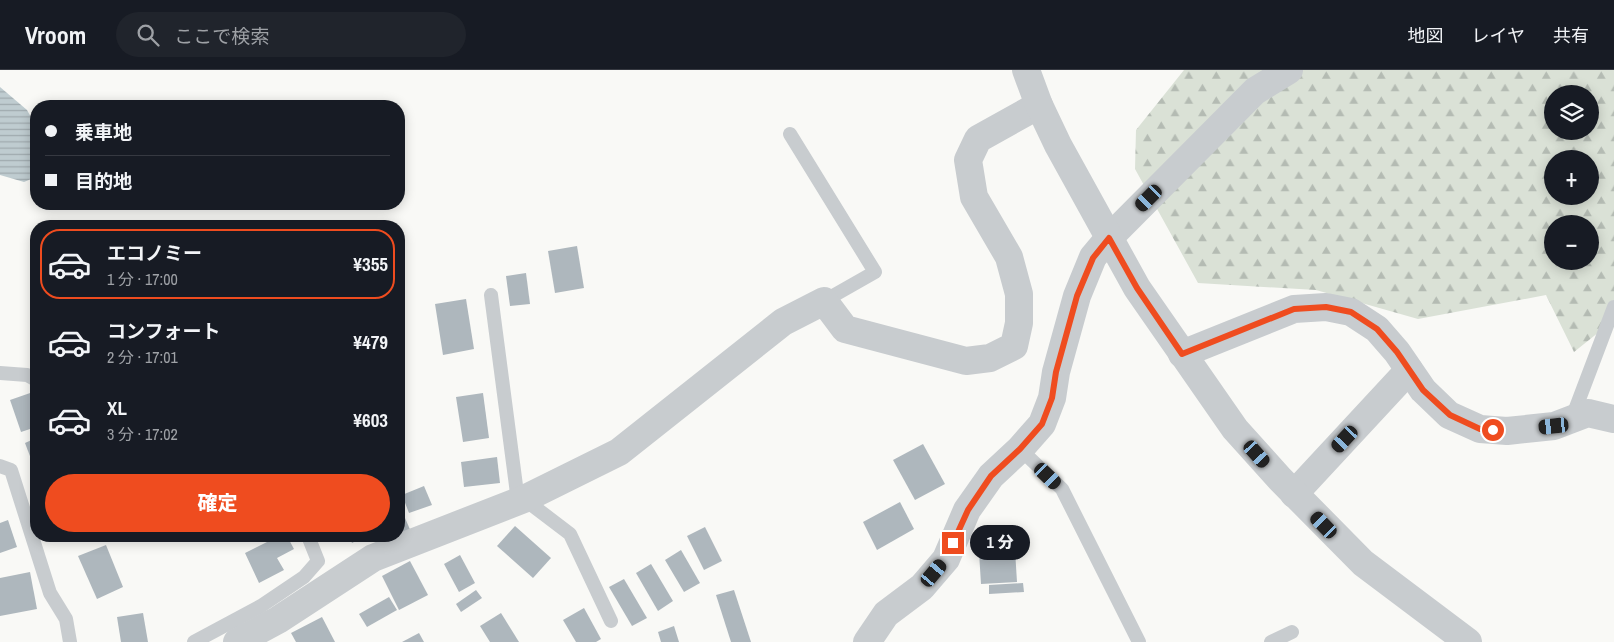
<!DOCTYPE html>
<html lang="ja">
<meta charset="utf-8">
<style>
body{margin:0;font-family:"Archivo Narrow","Noto Sans JP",sans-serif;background:#20242c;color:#f1f3f6;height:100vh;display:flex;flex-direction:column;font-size:19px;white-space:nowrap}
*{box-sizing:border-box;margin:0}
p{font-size:16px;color:#9ea1a6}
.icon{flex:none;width:28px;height:28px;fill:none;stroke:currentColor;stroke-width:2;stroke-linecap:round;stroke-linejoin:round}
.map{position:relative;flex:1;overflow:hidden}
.panel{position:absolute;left:30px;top:150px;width:375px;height:322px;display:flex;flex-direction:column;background:#171b24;border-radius:20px;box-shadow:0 2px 12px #0003}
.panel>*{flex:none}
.guide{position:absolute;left:30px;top:30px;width:375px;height:110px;border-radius:20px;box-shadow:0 2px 12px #0003;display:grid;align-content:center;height:110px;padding:0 15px;background:#171b24}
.controls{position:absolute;left:1544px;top:15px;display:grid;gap:10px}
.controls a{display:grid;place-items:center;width:55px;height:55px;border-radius:50%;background:#171b24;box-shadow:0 2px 12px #0003;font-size:25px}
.end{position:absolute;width:22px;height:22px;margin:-11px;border:6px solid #ef4c1f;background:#fff;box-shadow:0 0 0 2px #fff}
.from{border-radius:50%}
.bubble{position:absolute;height:35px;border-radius:18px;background:#171b24;box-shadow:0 2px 12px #0003;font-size:16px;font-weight:800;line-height:35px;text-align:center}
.car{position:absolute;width:15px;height:30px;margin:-15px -8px;border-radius:6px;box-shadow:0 0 4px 1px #0007;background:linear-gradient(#222 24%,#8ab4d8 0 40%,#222 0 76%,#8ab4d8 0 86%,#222 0)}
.guide b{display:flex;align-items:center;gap:18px;height:48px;font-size:19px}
.guide b+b{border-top:1px solid #363941}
.guide i{width:12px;height:12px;background:#f1f3f6}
ul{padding:9px 0 0;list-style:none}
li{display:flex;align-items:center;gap:15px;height:70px;margin:0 10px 8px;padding:0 5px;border:2px solid transparent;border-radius:20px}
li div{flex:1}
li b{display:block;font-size:19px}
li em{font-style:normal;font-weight:800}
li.selected{border-color:#ef4c1f}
li>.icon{width:45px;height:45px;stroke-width:1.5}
.button{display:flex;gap:10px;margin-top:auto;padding:10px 15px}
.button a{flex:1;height:58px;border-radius:30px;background:#ef4c1f;color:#fff;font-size:20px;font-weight:800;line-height:58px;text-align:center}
header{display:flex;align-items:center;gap:30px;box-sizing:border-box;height:70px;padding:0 25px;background:#171b24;border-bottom:1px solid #363941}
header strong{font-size:24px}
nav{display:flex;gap:28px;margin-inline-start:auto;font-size:18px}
.search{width:350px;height:45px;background:#20242c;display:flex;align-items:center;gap:12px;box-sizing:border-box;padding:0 18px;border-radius:28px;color:#9ea1a6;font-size:19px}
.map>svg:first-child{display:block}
.forest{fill:url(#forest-firs);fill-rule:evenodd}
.water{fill:url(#water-rules)}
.building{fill:#aeb7bd}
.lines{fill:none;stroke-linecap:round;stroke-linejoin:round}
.service{stroke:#c8cccf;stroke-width:14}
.minor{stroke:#c8cccf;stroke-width:28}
.tertiary{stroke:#c8cccf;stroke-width:28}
.route{stroke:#ef4c1f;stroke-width:6}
</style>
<header>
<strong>Vroom</strong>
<div class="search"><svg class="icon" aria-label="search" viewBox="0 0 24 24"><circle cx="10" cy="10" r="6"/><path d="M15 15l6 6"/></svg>ここで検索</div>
<nav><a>地図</a><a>レイヤ</a><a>共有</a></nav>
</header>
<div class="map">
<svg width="1614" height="572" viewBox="0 0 1614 572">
<defs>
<pattern id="forest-firs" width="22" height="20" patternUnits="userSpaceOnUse" patternTransform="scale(1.25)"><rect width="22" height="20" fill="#dae1d6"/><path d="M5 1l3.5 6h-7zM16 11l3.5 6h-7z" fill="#b4bbb3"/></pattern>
<pattern id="water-rules" width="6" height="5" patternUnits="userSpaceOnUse" patternTransform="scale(1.25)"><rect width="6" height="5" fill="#bfccd0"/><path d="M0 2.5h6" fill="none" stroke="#9faaae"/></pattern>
</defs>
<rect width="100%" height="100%" fill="#f9f9f6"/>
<path class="forest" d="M1184,0H1614V250L1574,282L1546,225L1418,249L1316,220L1198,213L1135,99L1136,60ZM1552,24H1590V61H1552ZM1552,89H1590V126H1552ZM1552,154H1590V191H1552Z"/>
<path class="water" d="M0,17L27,40L36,56V107L24,112L0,105Z"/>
<g class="building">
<path d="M577,176L584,218L555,223L548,181Z"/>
<path d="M526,203L530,234L510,236L506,206Z"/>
<path d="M466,229L474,279L443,285L435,234Z"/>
<path d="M33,322L36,330V357L21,362L10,330Z"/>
<path d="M483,323L489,368L463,372L456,327Z"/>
<path d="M36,368V402L25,373Z"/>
<path d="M923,374L945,414L915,430L893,390Z"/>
<path d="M497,387L500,413L464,417L461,392Z"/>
<path d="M424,416L432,435L409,443L402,425Z"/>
<path d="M399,431L405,444L399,447Z"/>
<path d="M900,432L914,459L877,480L863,452Z"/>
<path d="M405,448L412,464L391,473L388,466H399V451Z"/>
<path d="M8,450L17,477L0,483V453Z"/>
<path d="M515,456L551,488L533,508L497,476Z"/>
<path d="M705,457L722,491L704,500L687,466Z"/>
<path d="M1014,464L1017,512L981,514L978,466Z"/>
<path d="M279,466H287L294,479L277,488L284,500L259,513L245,483Z"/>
<path d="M349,466H366L352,473Z"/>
<path d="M106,475L123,517L97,529L78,486Z"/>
<path d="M681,480L700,513L684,522L665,490Z"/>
<path d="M460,485L475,513L459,522L444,494Z"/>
<path d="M410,491L428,525L399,540L382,506Z"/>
<path d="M651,494L673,531L658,541L636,503Z"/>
<path d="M30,502L37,539L0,546V508Z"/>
<path d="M624,509L647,548L632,556L609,517Z"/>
<path d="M1023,513L1024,522L989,524V515Z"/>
<path d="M476,520L482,528L461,542L456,534Z"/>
<path d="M734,520L751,572H731L716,525Z"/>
<path d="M389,527L397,540L367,557L359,544Z"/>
<path d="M584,538L601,569L596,572H576L563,550Z"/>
<path d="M143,543L148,572H121L117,547Z"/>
<path d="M501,543L519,572H490L480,556Z"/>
<path d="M322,547L335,572H296L291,563Z"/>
<path d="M674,556L679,572H661L658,562Z"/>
<path d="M419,563L424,572H402Z"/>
</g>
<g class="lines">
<g class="service">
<path d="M790,64L875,202L824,231"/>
<path d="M491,225L518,431"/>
<path d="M0,303L27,305L36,310"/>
<path d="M1572,348L1614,237"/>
<path d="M1020,379L1062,419L1139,572"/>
<path d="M0,396L11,400L50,523L66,549L70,572"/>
<path d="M524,429L570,464L611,551"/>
<path d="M194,572L261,536L304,507L318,491L308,466"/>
<path d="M1271,572L1292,562"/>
</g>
<g class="minor">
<path d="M1182,284L1294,239L1326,237L1351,242L1377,259L1397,282L1423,320L1449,345L1480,359L1507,361L1554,356L1588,343L1614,349"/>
<path d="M1294,424L1409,300"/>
<path d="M237,572L278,550L373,488L524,429L619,382L783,252L824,231L845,259L966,291L990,288L1014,276L1019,253V224L1009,187L974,127L968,90L978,69L1039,35"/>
<path d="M867,572L886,544L922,517L946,489L967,440L991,406L1020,379L1042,354L1052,328L1056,302L1077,226L1093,187L1109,168L1255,21L1289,0"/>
</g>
<path class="tertiary" d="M1026,0L1039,35L1058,75L1137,218L1235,359L1280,409L1363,493L1468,572"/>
</g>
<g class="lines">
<path class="route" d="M953,473L968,440L991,406L1020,379L1042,354L1052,328L1056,302L1077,226L1093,188L1109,168L1137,218L1182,284L1294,239L1326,237L1351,242L1377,259L1397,282L1423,320L1450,345L1480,359L1493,360"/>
</g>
</svg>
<div class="controls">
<a><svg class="icon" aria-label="layers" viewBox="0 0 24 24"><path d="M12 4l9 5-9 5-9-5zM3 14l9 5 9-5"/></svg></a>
<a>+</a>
<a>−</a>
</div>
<i class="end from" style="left:1493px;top:360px"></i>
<i class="end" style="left:953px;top:473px"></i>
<div class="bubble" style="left:970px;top:455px;width:60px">1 分</div>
<i class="car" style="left:1149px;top:128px;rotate:225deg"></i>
<i class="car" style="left:1554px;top:356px;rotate:264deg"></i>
<i class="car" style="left:1345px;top:369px;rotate:223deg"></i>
<i class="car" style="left:1257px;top:384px;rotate:138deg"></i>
<i class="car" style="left:1048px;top:406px;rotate:134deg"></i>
<i class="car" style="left:1324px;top:455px;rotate:316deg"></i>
<i class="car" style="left:934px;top:503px;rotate:40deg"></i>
<div class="guide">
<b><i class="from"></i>乗車地</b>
<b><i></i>目的地</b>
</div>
<section class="panel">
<ul>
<li class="selected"><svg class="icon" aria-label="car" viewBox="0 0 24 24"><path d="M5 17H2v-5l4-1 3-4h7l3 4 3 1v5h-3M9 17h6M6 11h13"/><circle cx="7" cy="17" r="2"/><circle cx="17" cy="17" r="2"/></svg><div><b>エコノミー</b><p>1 分 · 17:00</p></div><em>¥355</em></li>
<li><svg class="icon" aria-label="car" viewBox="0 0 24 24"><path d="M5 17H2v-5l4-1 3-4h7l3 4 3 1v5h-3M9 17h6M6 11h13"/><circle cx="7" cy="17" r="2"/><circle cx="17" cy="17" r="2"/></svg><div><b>コンフォート</b><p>2 分 · 17:01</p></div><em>¥479</em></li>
<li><svg class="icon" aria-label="car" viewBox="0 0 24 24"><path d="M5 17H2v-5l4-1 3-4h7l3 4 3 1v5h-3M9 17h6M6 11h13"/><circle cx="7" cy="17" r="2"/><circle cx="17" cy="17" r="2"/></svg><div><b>XL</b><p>3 分 · 17:02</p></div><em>¥603</em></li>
</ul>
<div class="button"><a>確定</a></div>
</section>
</div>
